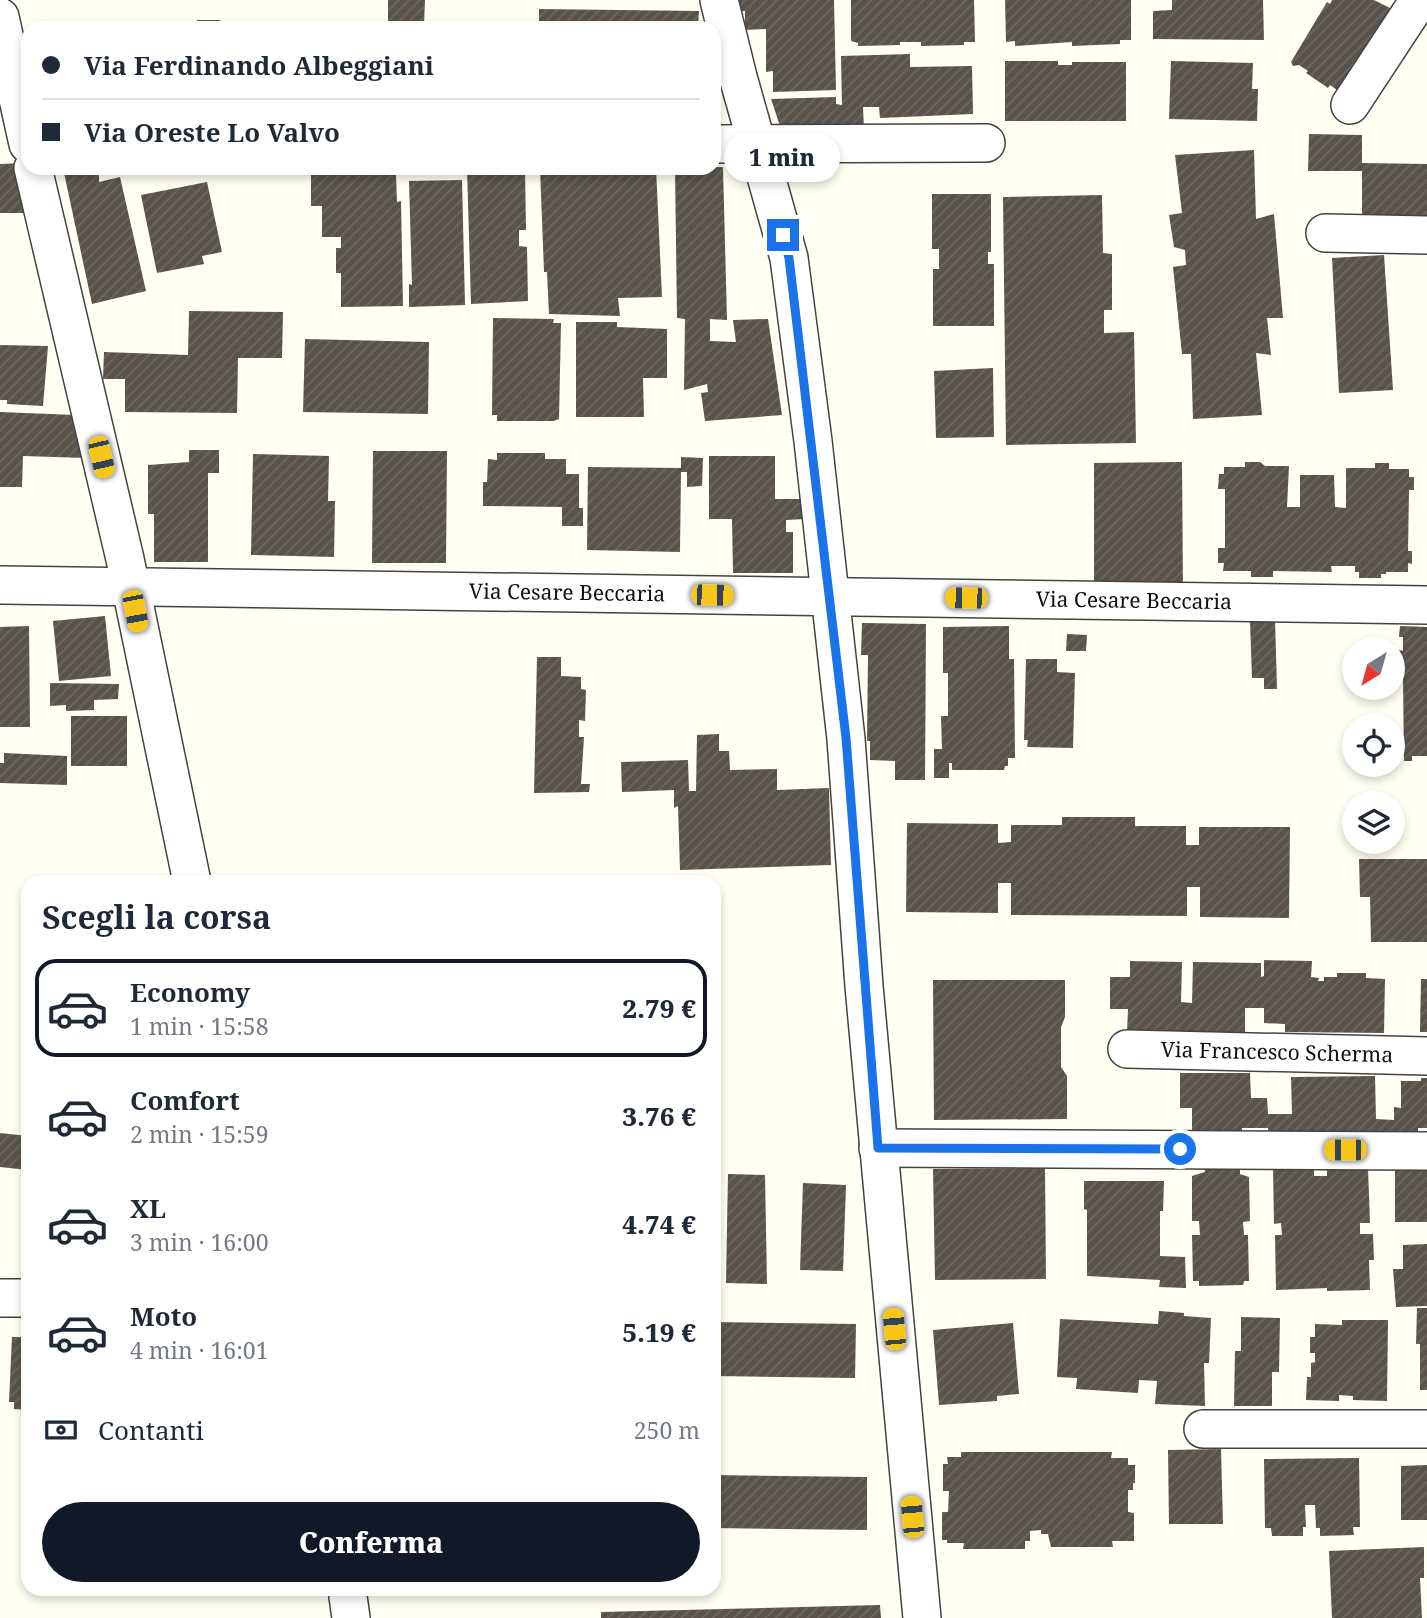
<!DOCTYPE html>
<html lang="it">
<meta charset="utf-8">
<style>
body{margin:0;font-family:"Noto Serif",serif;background:#f6f6f7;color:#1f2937;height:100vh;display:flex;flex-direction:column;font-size:26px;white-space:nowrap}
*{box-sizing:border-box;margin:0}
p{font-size:23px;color:#747a83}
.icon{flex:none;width:38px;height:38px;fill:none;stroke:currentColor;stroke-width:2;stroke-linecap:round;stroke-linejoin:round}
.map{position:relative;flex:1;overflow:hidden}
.details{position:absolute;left:21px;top:875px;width:700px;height:721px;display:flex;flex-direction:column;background:#fff;border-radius:21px;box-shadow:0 4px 10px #0003}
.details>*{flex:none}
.banner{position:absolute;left:21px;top:21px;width:700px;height:154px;border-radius:21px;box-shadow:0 4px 10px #0003;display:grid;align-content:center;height:154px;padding:0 21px;background:#fff}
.needle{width:46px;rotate:217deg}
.tools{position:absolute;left:1342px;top:637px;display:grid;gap:14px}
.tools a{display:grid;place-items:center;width:63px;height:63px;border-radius:50%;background:#fff;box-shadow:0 4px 10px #0003;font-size:35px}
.end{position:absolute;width:32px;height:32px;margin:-16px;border:9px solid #1a73e8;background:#fff;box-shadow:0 0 0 4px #fff}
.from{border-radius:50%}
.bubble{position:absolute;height:49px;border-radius:24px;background:#fff;box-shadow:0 4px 10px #0003;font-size:23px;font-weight:800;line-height:49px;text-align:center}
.car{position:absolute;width:21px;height:42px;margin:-21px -10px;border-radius:9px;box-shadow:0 0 5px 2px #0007;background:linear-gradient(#f5c518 24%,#345 0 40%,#f5c518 0 76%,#345 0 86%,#f5c518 0)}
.banner b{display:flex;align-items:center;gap:24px;height:66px;font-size:26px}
.banner b+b{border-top:2px solid #e0e1e3}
.banner i{width:18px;height:18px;background:#1f2937}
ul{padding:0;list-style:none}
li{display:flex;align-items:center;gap:21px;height:98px;margin:0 14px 10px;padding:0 7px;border:4px solid transparent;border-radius:21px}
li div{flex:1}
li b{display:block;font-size:26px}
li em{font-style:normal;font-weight:800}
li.on{border-color:#111827}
li>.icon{width:63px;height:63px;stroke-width:1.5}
h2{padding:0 21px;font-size:32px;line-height:84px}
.pay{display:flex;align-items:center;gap:18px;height:77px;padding:0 21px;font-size:26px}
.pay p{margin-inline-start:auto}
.button{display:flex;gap:14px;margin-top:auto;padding:14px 21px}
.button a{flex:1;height:80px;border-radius:42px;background:#111827;color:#fff;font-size:28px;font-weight:800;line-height:80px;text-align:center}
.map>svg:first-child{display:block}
.building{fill:url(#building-hatch)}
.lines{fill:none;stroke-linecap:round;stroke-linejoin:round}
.minor-casing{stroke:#434343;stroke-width:40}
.minor{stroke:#fff;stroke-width:37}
.route{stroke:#1a73e8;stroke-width:9}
.labels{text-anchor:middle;stroke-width:7;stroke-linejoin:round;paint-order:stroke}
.street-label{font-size:21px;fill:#101010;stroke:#fff}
</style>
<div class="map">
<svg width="1427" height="1618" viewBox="0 0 1427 1618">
<defs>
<pattern id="building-hatch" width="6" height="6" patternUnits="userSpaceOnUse" patternTransform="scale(1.75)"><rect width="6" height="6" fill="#59534c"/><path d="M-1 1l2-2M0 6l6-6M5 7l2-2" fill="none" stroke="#6c6761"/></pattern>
</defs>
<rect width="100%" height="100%" fill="#fffff3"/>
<g class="building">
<path d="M388,0H425L424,26L388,25Z"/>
<path d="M739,0H834L836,90L773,92V71L766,72V29L745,30V11H739Z"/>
<path d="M851,0H974L975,42H964V45L921,46V42H900V45L858,46V43L851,41Z"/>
<path d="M1005,0H1131V40H1120V44L1072,46V42L1015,46V41L1006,42Z"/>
<path d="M1172,0H1263L1264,40L1153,39V11L1172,10Z"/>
<path d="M1332,0H1374L1398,12L1337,94V90L1330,85L1328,88L1306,73L1308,71L1299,65L1293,66L1291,62L1327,2L1330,4Z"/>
<path d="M539,9L699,11L698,28H539Z"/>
<path d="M197,20H220V28H168V25H197Z"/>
<path d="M281,24V28H235V26Z"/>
<path d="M910,54V67L972,66L973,114L880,118L879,107H863L864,130L782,132L771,99L836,97V104L842,105L841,56Z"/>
<path d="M1005,61H1058V65H1072V62H1126V121H1005Z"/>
<path d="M1171,61L1253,63L1252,89H1258L1257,121L1169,119Z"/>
<path d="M1309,134L1362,135V163L1427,164V219L1362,218V171H1308Z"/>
<path d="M1254,150L1256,219L1274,214L1283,318H1267L1271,355L1256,353L1262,415L1193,419L1191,354H1182L1173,267L1186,265L1185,250L1174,247L1169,215L1182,213L1175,155Z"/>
<path d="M27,163L31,213H0V164Z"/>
<path d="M723,167L727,320L710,319V341L736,342L733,320L768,319L782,415L705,421L701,393L708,392L707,384L684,390L685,319L677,318L675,168Z"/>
<path d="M63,168H99V182L120,177L146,291L92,304Z"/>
<path d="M467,168H517V170H525L526,230H519V246L527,247L528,301L471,304Z"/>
<path d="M540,168H656L662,297L618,298L620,316L549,314L547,272H544Z"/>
<path d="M393,172L396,175L397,202L401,201L403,306L341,307V273H336V248H341V237H322V206H311V173Z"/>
<path d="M462,180L465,305L409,307V284L412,285L409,181Z"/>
<path d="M207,182L222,252L202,256L204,264L157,273L141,195Z"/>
<path d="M932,194H991V252H988V264H994V326H933V269H939V249H932Z"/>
<path d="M1102,195L1103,253L1112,254V310H1104V333L1134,332L1136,443L1006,445L1003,197Z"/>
<path d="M1384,255L1393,390L1339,393L1332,258Z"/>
<path d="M189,311L283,312L282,358H238L237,413L125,412V379H103L104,352L188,355Z"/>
<path d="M493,318L554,319L553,323H561L559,419L554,421H497V415H492Z"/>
<path d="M576,322H617V327L667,329V378H643L644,417H576Z"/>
<path d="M305,339L429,342L428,414L303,412Z"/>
<path d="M0,345L48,346L43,406L7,404V400H0Z"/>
<path d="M993,368L994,437L936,438L934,371Z"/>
<path d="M0,412L75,415L86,458L23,456L22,487H0Z"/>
<path d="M189,450H219V473H208V562H154V514H148V465L189,462Z"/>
<path d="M373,451H447L446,563H372Z"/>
<path d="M497,453H545V459H566V474H579V508H583V526H562V507L483,506V482H487L488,459L497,460Z"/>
<path d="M253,454L329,456L328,501H335L334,557L251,555Z"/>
<path d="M709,456H775V499H807L806,519L786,520V532H793V573H733L732,519H709Z"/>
<path d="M681,457L703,458L702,486L687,487V472H681L680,552L587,550L588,467L681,468Z"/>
<path d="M1182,462L1183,594L1094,595V463Z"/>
<path d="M1245,462H1260L1265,466H1289L1287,507H1300V475H1334L1335,507L1346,508V468H1375V463H1389V469H1409V477H1414V490H1409L1408,551H1412V564L1408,563V572H1386V574H1381V578H1359V572H1355V566H1331L1332,572L1273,571V577H1251V571H1223L1224,563H1218V548H1225V489H1218L1219,474H1224V467H1245Z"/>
<path d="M105,616L111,676L59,681L53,621Z"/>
<path d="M1275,619L1277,689H1264V678H1252L1250,621Z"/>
<path d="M862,623L926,624L925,780H895V761L870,760V741H867L868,655H861Z"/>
<path d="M29,626L30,727H0V627Z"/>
<path d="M1009,626V659H1014L1015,758H1008V766H1005L1004,770H952V763H949V778H934V749H942L941,716H948V673H943V627Z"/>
<path d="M1400,626L1427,627V756H1412V761H1404L1403,679H1398L1399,650L1403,651V637H1399Z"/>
<path d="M1067,634L1087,635L1086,651H1066Z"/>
<path d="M537,657H561V676L581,677V689L586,690L585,721L579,720V737H584L581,784H590L589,792L534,793Z"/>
<path d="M1026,659H1057V672L1075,673L1073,748L1027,747L1028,740H1024Z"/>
<path d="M50,683L119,684L118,699L94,700V710L66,711V705L50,706Z"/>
<rect x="71" y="716" width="56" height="50"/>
<path d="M719,734V751H729L730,770L777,769V790L829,788L831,865L680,870L678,806L674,808V790L622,792L621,762L688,760L689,791H696L697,735Z"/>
<path d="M4,753L67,756V785L0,783V763H4Z"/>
<path d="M1062,817H1135V826H1186V845H1199V827H1290L1289,918L1200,917V887H1187V916L1011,915V883H998V913L906,912L907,823L998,824V843L1011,842V825H1062Z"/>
<path d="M1359,859H1427V942H1371L1370,897H1360Z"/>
<path d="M1264,960L1312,961L1311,977L1319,978L1318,981H1324V977H1337V973H1366V978L1385,979L1384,1033L1285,1032V1024L1264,1023V1008H1245V1033L1127,1032L1128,1009H1110V977H1130V961L1182,962L1181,1002L1192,1003L1193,962L1261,963V977L1264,976Z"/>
<path d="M1421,979H1427V1032H1420Z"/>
<path d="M933,980H1065V1017L1061,1027V1067L1067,1076V1119L934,1120Z"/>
<path d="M1180,1073H1250L1251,1098H1267L1268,1114H1292L1291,1077L1375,1076L1376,1119L1394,1120V1107L1401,1108V1081H1421V1078H1427V1128H1418V1149L1269,1144L1268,1128H1242L1241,1145L1192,1146V1108H1180Z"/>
<path d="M0,1133L28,1136V1170L0,1167Z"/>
<rect x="1395" y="1165" width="32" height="57"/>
<path d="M1205,1166H1240V1174L1249,1177L1250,1221L1243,1222L1244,1235H1248L1249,1281H1244L1243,1285L1199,1286V1281H1193L1192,1235H1200L1199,1221H1192V1176L1205,1172Z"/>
<path d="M1314,1167V1176H1327V1170L1368,1168L1370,1223H1360V1234H1373L1374,1260H1369L1370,1290L1327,1291V1288L1276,1290L1275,1235H1282L1281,1223L1274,1224L1273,1168Z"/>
<path d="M1045,1168L1046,1279L935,1280L933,1169Z"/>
<path d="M728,1174L765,1175L767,1284L726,1283Z"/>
<path d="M1084,1181H1164L1163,1211H1160V1256L1185,1257L1186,1288L1159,1287L1160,1280L1087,1276V1210L1084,1209Z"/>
<path d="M803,1183L846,1185L843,1271L800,1270Z"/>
<path d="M1427,1244V1306L1396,1307L1393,1269H1403V1245Z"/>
<path d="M1417,1308H1427V1390H1420V1344H1416Z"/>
<path d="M1159,1311L1184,1313V1316L1211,1318L1209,1363H1204L1205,1406L1155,1404L1157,1381L1139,1380L1138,1393L1076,1389L1077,1378L1057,1377L1060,1319L1158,1324Z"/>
<path d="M1241,1317L1280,1318L1279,1372H1272V1406H1234L1235,1351H1241Z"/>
<path d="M1342,1320H1388L1387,1401L1353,1400V1396L1339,1395V1401L1306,1400L1307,1377H1311V1363L1315,1362V1353H1310V1337H1315V1324L1342,1325Z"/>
<path d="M714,1322L856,1324L855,1378L714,1376Z"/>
<path d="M1013,1323L1019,1394L997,1396V1401L939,1405L933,1330Z"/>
<path d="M12,1337H28V1410L14,1409V1402H9Z"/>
<path d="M1221,1449L1223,1524H1169L1168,1450Z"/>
<path d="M961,1452H1112L1111,1458H1128V1465H1135V1483H1133V1490H1128V1512L1134,1513V1541H1112L1113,1547H1051L1048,1534H1041V1530L1030,1531V1541H1025V1549H963L964,1543H947V1540H942V1512H948L949,1491H943V1464H948L947,1457H961Z"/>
<path d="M1359,1458L1360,1527H1353L1354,1535L1320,1536V1528H1316L1315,1505H1305L1306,1527H1303V1536H1272L1271,1528H1265L1264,1459Z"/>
<path d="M1427,1465V1520H1401V1466Z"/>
<path d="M714,1475L867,1477V1530L714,1528Z"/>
<path d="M1424,1547V1578H1420L1422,1618H1332L1329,1551Z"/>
<path d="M880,1605L881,1618H601V1612Z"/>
</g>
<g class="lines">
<g class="minor-casing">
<g id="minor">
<path d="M719,0L738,77L789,258L813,441L846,739L864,986L922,1618"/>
<path d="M0,17L28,144"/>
<path d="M1350,105L1419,0"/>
<path d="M714,144L986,143"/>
<path d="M33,168L125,559L192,882"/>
<path d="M1325,233L1427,235"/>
<path id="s1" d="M0,585L1427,605"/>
<path id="s2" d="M1127,1049L1427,1056"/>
<path d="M878,1148L1427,1151"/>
<path d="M0,1298H28"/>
<path d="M1203,1429H1427"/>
<path d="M347,1589L351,1618"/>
</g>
</g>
<use href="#minor" class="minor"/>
</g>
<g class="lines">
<path class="route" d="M783,235L789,258L846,738L878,1148L1180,1149"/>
</g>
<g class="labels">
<g class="street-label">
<text dy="7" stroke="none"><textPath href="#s1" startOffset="567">Via Cesare Beccaria</textPath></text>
<text dy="7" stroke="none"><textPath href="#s1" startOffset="1134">Via Cesare Beccaria</textPath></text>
<text dy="7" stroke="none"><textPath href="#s2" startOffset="150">Via Francesco Scherma</textPath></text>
</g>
</g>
</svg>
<div class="tools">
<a><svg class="needle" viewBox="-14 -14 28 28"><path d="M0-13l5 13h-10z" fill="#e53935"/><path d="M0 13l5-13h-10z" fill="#747a83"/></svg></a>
<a><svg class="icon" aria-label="locate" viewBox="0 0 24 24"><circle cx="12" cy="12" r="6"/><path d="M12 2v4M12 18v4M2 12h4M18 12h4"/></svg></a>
<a><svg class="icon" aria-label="layers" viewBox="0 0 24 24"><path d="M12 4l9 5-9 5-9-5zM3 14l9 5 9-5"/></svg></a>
</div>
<i class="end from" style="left:1180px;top:1149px"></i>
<i class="end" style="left:783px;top:235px"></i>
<div class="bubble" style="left:724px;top:133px;width:116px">1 min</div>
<i class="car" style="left:101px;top:457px;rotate:167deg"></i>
<i class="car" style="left:712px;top:595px;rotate:91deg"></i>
<i class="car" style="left:966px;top:598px;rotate:271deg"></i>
<i class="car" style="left:135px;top:611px;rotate:169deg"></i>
<i class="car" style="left:1345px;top:1150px;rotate:270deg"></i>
<i class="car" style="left:894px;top:1329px;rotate:355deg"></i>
<i class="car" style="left:912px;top:1517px;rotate:355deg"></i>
<div class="banner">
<b><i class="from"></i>Via Ferdinando Albeggiani</b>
<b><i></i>Via Oreste Lo Valvo</b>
</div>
<section class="details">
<h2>Scegli la corsa</h2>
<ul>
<li class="on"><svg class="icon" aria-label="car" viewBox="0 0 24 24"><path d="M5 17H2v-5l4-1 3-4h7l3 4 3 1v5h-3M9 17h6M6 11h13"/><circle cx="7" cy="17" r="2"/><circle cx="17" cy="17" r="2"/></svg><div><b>Economy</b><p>1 min · 15:58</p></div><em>2.79 €</em></li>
<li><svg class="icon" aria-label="car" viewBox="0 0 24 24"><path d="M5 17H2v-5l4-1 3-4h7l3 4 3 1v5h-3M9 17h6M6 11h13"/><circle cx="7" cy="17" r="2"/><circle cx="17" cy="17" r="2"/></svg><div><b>Comfort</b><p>2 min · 15:59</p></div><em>3.76 €</em></li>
<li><svg class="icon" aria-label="car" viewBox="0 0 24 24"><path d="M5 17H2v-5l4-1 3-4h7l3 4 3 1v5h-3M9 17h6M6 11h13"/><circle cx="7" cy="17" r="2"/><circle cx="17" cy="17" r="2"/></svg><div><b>XL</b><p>3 min · 16:00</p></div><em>4.74 €</em></li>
<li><svg class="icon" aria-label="car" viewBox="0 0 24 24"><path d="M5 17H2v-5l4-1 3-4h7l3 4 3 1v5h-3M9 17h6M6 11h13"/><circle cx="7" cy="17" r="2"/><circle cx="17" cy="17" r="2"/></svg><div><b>Moto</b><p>4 min · 16:01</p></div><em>5.19 €</em></li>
</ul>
<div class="pay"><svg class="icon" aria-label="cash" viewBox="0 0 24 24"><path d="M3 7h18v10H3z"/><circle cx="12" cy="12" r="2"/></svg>Contanti<p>250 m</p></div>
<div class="button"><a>Conferma</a></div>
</section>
</div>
